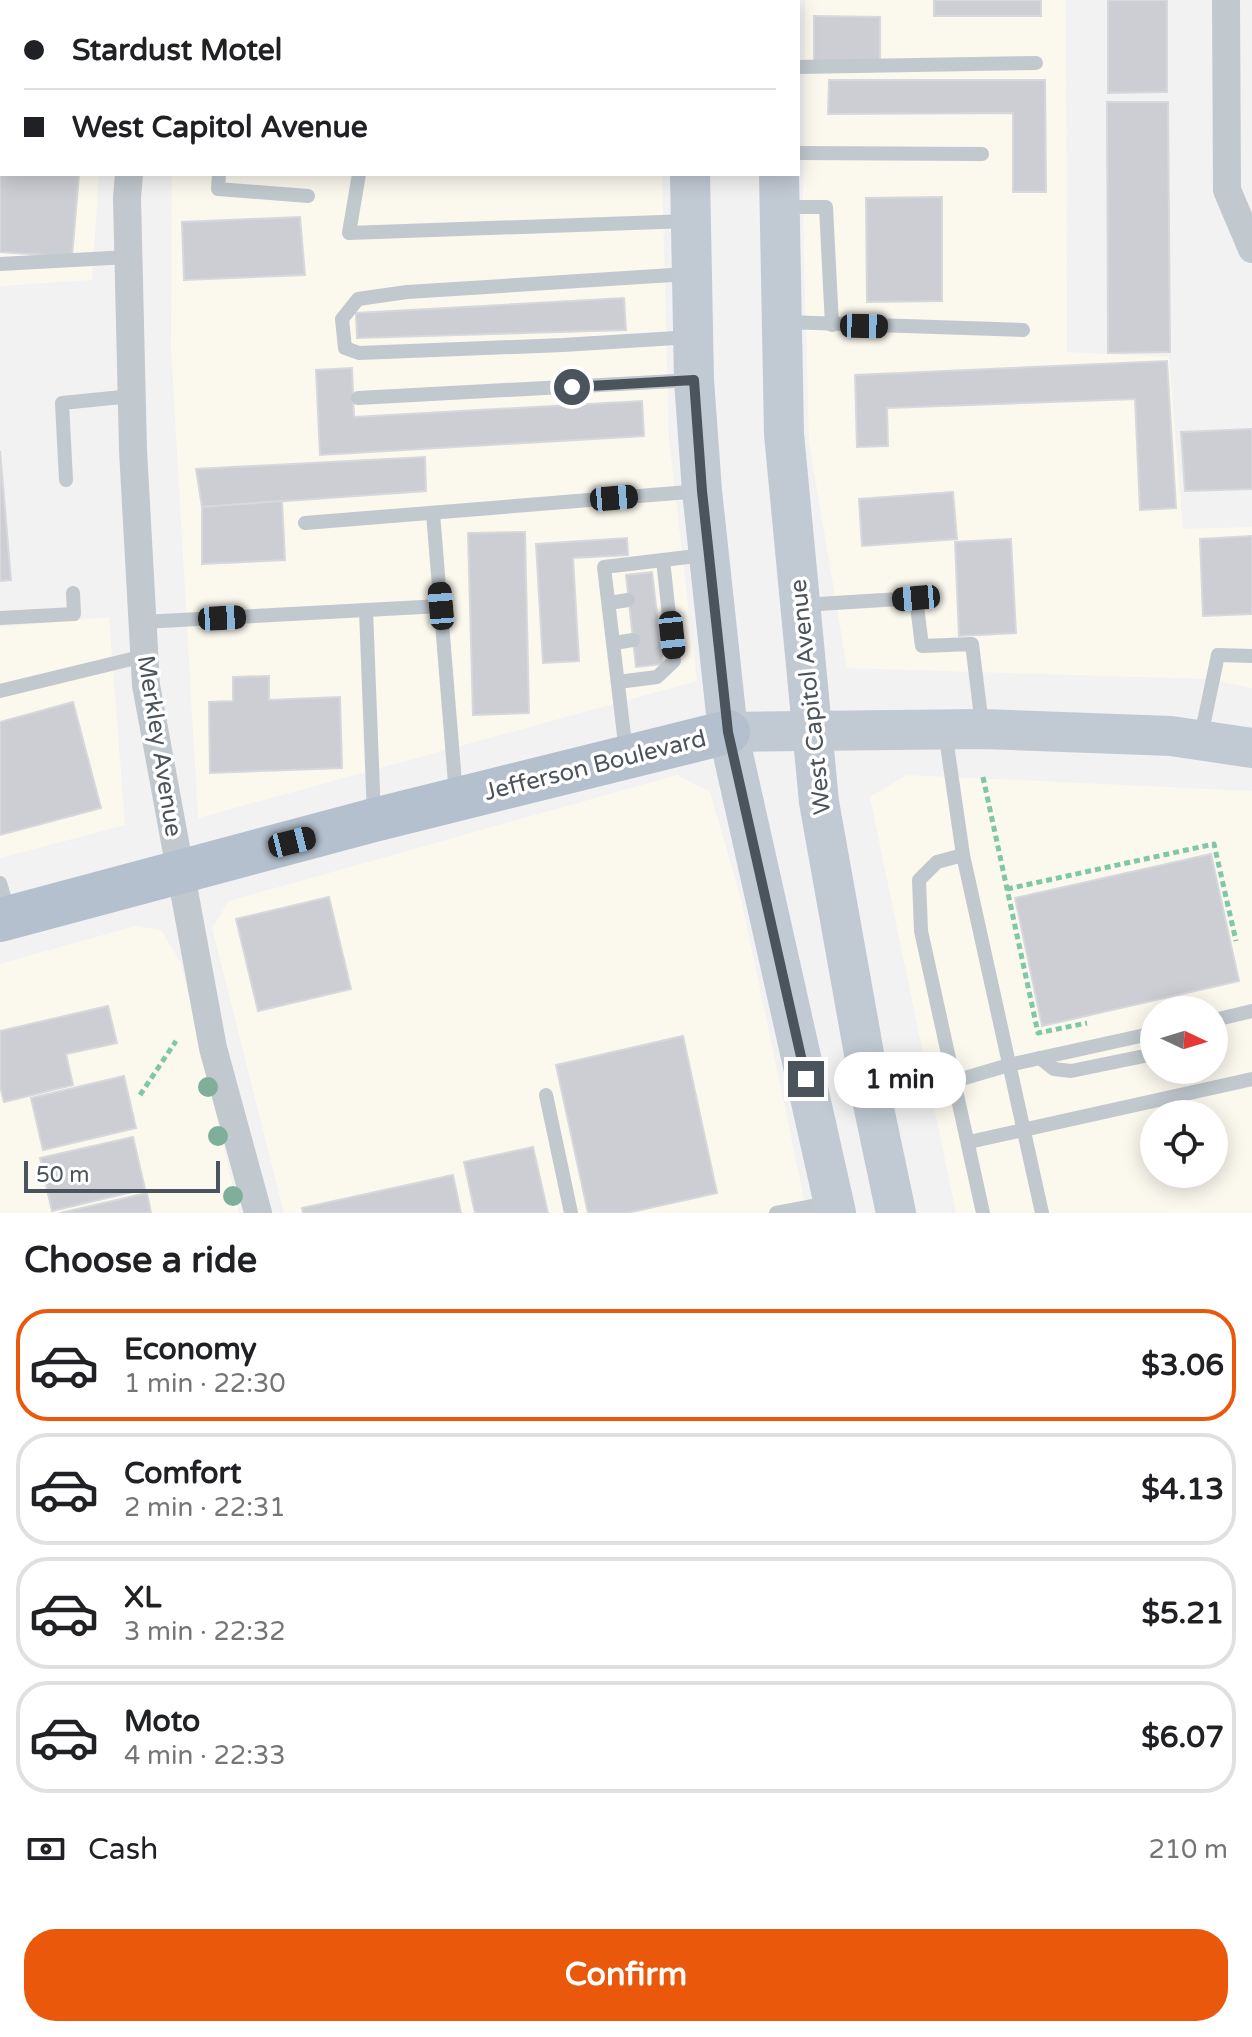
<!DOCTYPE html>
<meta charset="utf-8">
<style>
body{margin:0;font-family:"Varela Round",sans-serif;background:#f2f2f2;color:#202124;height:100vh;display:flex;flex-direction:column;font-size:30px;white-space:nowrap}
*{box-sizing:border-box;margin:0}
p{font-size:26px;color:#757577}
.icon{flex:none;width:44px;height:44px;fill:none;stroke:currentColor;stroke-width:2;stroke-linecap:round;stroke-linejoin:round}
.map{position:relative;height:1213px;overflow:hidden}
.side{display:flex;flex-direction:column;background:#fff;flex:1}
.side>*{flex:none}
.banner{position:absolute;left:0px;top:0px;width:800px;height:176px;box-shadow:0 4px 20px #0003;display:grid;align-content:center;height:176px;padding:0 24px;background:#fff}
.needle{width:52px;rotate:94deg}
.buttons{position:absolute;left:1140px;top:996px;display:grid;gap:16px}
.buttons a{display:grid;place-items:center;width:88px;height:88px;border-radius:50%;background:#fff;box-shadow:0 4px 20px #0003;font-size:40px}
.scale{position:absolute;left:24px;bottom:20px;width:196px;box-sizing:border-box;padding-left:8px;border:4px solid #4b545d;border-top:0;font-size:22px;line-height:28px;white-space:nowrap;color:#4b545d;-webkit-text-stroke:6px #fff;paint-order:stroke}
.end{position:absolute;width:36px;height:36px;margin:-18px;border:10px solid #4b545d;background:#fff;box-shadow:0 0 0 4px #fff}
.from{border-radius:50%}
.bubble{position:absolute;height:56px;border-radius:28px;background:#fff;box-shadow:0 4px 20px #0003;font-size:26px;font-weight:700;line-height:56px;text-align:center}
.car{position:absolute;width:24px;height:48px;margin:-24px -12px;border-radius:10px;box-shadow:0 0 6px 2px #0007;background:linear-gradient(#222 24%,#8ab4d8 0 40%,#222 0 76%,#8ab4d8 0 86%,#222 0)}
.banner b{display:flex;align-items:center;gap:28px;height:76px;font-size:30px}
.banner b+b{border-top:2px solid #e0e0e0}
.banner i{width:20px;height:20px;background:#202124}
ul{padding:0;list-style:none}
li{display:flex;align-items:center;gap:24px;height:112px;margin:0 16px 12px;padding:0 8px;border:4px solid #e0e0e0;border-radius:32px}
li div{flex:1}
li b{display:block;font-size:30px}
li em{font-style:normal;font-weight:700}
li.current{border-color:#ea580c}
li>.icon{width:72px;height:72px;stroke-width:1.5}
h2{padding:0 24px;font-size:36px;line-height:96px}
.pay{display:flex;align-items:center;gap:20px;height:88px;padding:0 24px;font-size:30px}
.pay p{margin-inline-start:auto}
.cta{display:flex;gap:16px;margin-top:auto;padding:16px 24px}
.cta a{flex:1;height:92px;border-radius:32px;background:#ea580c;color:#fff;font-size:32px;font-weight:700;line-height:92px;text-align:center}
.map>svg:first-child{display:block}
.commercial{fill:#fbf8ee;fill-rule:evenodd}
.building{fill:#ccced3;stroke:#d6d8dc;stroke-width:2}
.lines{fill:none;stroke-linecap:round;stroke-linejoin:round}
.path{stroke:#80c7a7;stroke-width:5;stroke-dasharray:6 4;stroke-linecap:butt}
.service{stroke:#c1c8ce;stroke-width:14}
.minor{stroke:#c1c8ce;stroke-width:28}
.secondary{stroke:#c1c9d3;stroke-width:40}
.primary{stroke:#b4c0cd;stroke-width:44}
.tree{fill:#80af99}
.route{stroke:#4b545d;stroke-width:10}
.labels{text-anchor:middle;stroke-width:7;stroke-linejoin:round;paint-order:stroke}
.street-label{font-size:24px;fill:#4b545d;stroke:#fff}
</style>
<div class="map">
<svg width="1252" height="1213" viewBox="0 0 1252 1213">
<rect width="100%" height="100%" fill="#f3f2f2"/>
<g class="commercial">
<path d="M0,0H110L2,2V174H99L92,280L0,286Z"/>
<path d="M185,0H658L185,2Z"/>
<path d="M805,0H1066L1067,352L1169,357L1183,529L1252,527V688L1207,679L847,668L809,441L803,212Z"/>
<path d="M172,174H662L669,440L697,681L198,818L171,348Z"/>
<path d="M109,617L125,825L0,858V627Z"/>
<path d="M677,775L710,792L742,903L807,1213H284L212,928L229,901Z"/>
<path d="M907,775L1252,791V1213H956L870,797ZM1154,1010H1214V1070H1154ZM1154,1114H1214V1174H1154Z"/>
<path d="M135,926L161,930L181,963L239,1213H0V964Z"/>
</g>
<g class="building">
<rect x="934" y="0" width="107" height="16"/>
<path d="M1108,0H1167V92L1108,93Z"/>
<path d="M814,16L880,17V61L814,62Z"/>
<rect x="0" y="18" width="2" height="82"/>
<path d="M829,80H1045L1046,192H1013V113L828,114Z"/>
<path d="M0,100L2,174H79L72,257L0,252Z"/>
<path d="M1107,102H1168L1170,352L1108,353Z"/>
<path d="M942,197V301L867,302L866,198Z"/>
<path d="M300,217L305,275L184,280L182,222Z"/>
<path d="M624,298L626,330L357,338L356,313Z"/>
<path d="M1167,361L1176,508L1140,510L1135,399L887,408L888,446L857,447L855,375Z"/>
<path d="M352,368L354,417L642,401L644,436L320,455L316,370Z"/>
<path d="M1252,429V489L1185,491L1181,432Z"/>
<path d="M0,451L11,580L0,581Z"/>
<path d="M425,457L426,491L202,507L196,469Z"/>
<path d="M953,492L957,539L862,546L859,499Z"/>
<path d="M282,501L285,560L202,564V507Z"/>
<path d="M525,532L529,713L473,715L468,533Z"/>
<path d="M1252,536V614L1203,616L1200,539Z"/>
<path d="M627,538L628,555L573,558L579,661L543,663L536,544Z"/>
<path d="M1011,539L1016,633L959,636L955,542Z"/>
<path d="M652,572L663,664L636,667L626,575Z"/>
<path d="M269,676V700L340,697L342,768L210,773L209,702L233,701V677Z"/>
<path d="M73,702L101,808L0,835V722Z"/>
<path d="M1211,854L1239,981L1042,1026L1015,898Z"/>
<path d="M329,897L351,989L258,1011L236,919Z"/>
<path d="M108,1006L117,1043L66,1054L73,1085L4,1102L0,1086V1031Z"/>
<path d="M683,1036L717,1193L627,1213H588L556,1065Z"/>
<path d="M124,1076L136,1128L43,1150L31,1098Z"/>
<path d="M133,1137L145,1189L52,1211L40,1158Z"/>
<path d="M533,1147L548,1213H475L464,1162Z"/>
<path d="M453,1175L461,1213H303L302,1208Z"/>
<path d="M147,1193L151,1213H60Z"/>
</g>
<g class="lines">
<g class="path">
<path d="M983,777L1038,1033L1087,1023"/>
<path d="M1007,889L1214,844L1236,941"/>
<path d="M140,1095L176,1041"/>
</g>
<g class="service">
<path d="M22,0L58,2"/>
<path d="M233,2V0"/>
<path d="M798,67L1036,63"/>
<path d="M798,153L982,154"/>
<path d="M219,174L218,189L308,196"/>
<path d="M359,174L349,233L689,221"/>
<path d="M781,207H826L832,325"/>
<path d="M0,264L129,257"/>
<path d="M688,274L407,292L358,299L342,319L345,348L359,353L563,345L692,337"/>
<path d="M785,322L1023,330"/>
<path d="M358,398L693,380"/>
<path d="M66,480L62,403L132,396"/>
<path d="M433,513L456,795"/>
<path d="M305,523L701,491"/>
<path d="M609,603L628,600"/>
<path d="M802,605L916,598L922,646L972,644L982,725"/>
<path d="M366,610L374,816"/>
<path d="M0,618L74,614L73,593"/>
<path d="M142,622L441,606"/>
<path d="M614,643L633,640"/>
<path d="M618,682L657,677L674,661L663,560"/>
<path d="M0,691L144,656"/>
<path d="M945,731L963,855L1042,1213"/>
<path d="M1201,736L1218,655L1252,656"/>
<path d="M626,752L604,567L705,555"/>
<path d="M963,855L937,862L919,880L921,931L983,1213"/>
<path d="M0,883L9,913"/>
<path d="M1214,1020L1252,1011"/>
<path d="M1040,1058L1054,1069L1071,1071L1154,1054"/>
<path d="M546,1095L571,1213"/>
<path d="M876,1104L1009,1065L1154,1033"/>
<path d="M969,1142L1252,1079"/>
<path d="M776,1213L829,1203"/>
</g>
<g class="minor">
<path d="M1226,0L1227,190L1252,249"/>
<path d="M141,2L142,0"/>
<path d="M129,174L127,198L133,450L146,685L213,1048L258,1213"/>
</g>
<g class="secondary">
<path d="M687,0V2"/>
<path d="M778,0V2"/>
<path d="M690,174L694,380L702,491L728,732L836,1213"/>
<path d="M779,174L784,434L819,802L873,1104L896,1213"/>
<path d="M728,732L982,729L1171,736L1252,748"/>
</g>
<path class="primary" d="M0,920L374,820L728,732"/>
</g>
<g class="tree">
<circle cx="208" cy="1087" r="10"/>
<circle cx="218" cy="1136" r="10"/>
<circle cx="233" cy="1196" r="10"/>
</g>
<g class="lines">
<path class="route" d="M572,387L694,380L702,491L728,732L806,1079"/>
</g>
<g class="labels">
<g class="street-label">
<text transform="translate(810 697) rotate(-96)" y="8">West Capitol Avenue</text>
<text transform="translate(160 746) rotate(81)" y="8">Merkley Avenue</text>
<text transform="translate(595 765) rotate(-14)" y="8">Jefferson Boulevard</text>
</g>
</g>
</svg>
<div class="buttons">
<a><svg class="needle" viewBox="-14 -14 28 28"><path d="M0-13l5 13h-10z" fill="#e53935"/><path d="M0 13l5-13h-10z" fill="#757577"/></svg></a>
<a><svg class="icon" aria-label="locate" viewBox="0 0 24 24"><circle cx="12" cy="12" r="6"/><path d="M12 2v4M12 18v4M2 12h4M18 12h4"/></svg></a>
</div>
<div class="scale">50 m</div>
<i class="end from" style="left:572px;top:387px"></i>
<i class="end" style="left:806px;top:1079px"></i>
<div class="bubble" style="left:834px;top:1052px;width:132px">1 min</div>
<i class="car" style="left:864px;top:326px;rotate:91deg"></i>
<i class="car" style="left:614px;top:498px;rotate:85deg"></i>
<i class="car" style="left:916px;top:598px;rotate:265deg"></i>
<i class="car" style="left:441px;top:606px;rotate:355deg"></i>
<i class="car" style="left:222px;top:618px;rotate:87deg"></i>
<i class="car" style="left:672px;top:635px;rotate:174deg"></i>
<i class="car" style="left:292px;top:842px;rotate:76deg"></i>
<div class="banner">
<b><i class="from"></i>Stardust Motel</b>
<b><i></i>West Capitol Avenue</b>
</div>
</div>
<section class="side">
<h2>Choose a ride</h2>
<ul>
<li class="current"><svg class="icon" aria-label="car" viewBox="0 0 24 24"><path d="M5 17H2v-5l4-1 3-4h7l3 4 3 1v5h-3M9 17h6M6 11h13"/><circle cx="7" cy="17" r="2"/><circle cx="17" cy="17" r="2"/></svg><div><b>Economy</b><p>1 min · 22:30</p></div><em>$3.06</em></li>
<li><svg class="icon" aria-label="car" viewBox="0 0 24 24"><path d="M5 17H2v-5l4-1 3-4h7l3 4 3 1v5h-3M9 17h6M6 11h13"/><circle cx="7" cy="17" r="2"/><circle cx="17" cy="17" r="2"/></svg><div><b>Comfort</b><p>2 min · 22:31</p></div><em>$4.13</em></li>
<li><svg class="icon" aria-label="car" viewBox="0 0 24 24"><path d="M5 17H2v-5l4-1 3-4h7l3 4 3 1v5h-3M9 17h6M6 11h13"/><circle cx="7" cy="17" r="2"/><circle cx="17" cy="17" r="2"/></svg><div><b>XL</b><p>3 min · 22:32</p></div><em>$5.21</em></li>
<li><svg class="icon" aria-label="car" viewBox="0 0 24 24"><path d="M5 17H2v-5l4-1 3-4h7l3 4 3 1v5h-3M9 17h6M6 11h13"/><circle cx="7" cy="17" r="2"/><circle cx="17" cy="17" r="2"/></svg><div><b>Moto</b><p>4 min · 22:33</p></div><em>$6.07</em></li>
</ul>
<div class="pay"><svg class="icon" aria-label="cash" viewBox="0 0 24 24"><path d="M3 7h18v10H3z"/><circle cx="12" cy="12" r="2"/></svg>Cash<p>210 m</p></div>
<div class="cta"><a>Confirm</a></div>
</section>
